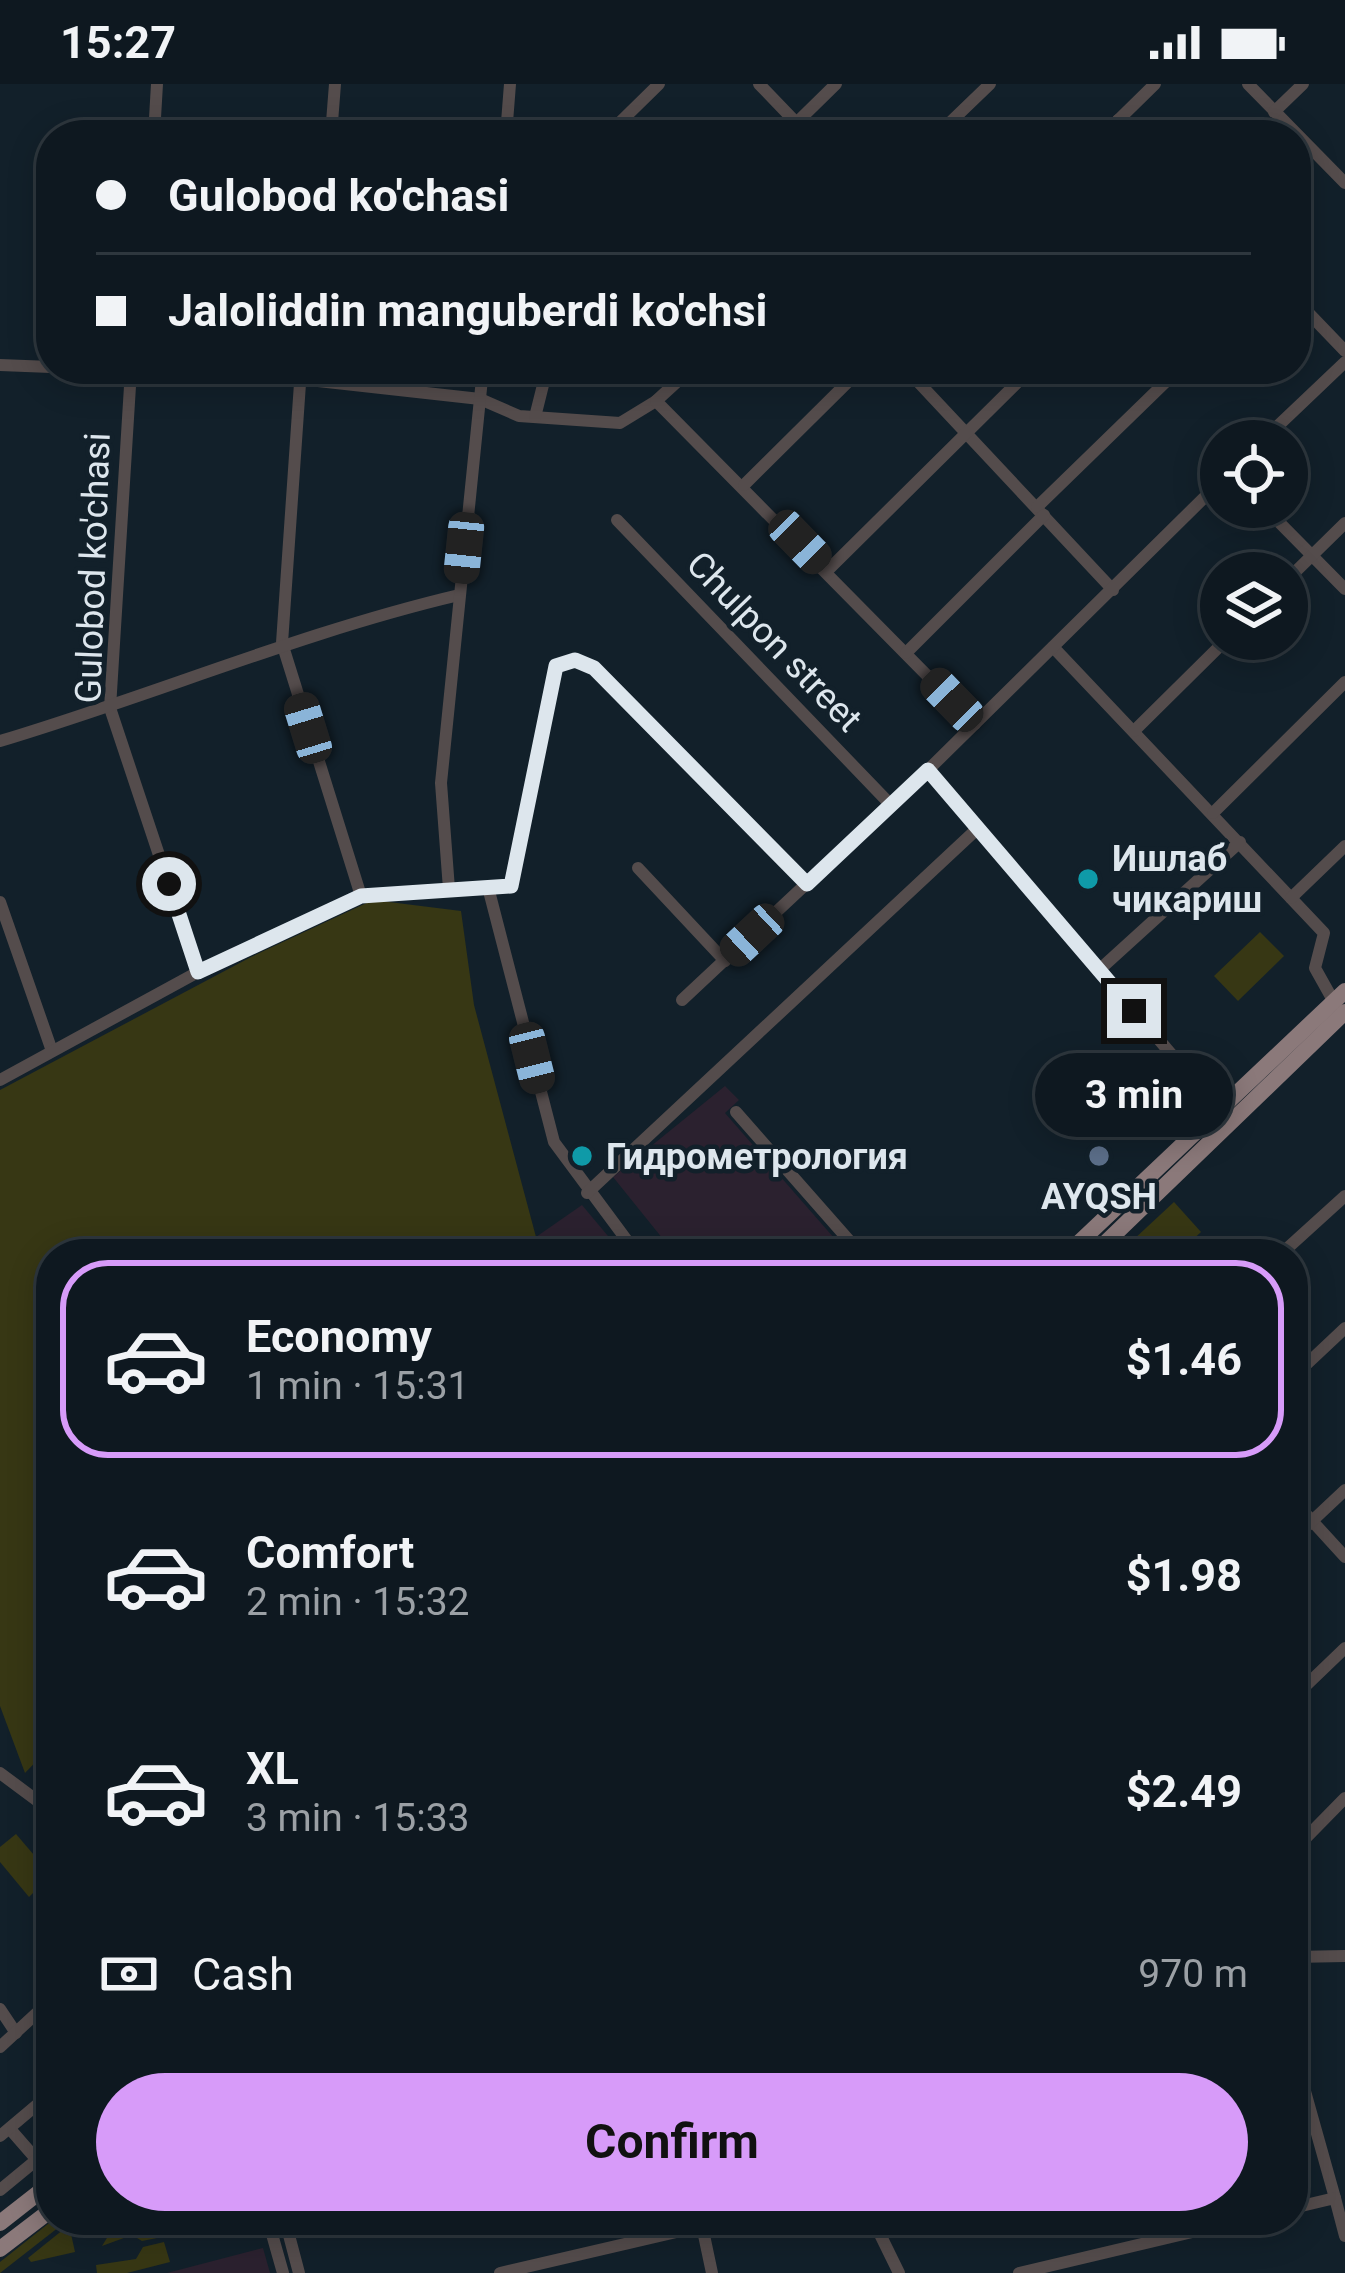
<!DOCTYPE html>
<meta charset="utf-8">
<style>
body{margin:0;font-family:Roboto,sans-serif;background:#172129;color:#f1f3f6;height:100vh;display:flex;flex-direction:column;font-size:45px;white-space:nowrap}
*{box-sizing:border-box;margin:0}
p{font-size:39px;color:#9ba0a5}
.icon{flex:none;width:66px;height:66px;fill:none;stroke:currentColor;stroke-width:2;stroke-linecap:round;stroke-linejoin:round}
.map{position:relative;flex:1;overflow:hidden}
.sheet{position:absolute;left:36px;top:1155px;width:1272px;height:996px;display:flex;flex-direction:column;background:#0e1820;border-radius:48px;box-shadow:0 6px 30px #0003,0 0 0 3px #2e373e}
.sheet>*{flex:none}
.top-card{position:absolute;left:36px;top:36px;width:1275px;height:264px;border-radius:48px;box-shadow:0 6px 30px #0003,0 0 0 3px #2e373e;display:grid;align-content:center;height:264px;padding:0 60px;background:#0e1820}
.controls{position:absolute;left:1200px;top:336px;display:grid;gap:24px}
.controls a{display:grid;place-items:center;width:108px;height:108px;border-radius:50%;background:#0e1820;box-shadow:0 6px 30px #0003,0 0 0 3px #2e373e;font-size:60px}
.end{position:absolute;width:54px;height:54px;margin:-27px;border:15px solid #dde6ed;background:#111;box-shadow:0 0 0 6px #111}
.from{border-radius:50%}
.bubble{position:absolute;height:84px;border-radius:42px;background:#0e1820;box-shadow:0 6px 30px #0003,0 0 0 3px #2e373e;font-size:39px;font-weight:700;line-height:84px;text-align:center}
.car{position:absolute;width:36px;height:72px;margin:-36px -18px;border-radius:15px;box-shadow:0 0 9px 3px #0007;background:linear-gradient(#222 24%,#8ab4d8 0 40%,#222 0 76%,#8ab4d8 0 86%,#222 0)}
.top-card b{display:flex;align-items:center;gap:42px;height:114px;font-size:45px}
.top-card b+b{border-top:3px solid #2e373e}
.top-card i{width:30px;height:30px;background:#f1f3f6}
ul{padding:21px 0 0;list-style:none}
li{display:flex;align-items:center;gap:36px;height:198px;margin:0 24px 18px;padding:0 36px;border:6px solid transparent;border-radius:48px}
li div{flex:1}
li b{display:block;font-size:45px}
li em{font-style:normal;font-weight:700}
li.selected{border-color:#d79bf9}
li>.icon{width:108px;height:108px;stroke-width:1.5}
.pay{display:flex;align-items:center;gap:30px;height:132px;padding:0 60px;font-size:45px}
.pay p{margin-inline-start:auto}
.primary-button{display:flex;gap:24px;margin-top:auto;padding:24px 60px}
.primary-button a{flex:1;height:138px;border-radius:72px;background:#d79bf9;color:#111;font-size:48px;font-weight:700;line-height:138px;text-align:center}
.status{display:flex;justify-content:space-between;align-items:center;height:84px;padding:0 60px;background:#0e1820;direction:ltr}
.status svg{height:33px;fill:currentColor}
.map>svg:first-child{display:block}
.commercial{fill:#2b212f}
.green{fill:#373714}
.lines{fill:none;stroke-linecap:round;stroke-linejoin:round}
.minor{stroke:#544c4c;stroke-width:12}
.major{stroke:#8b797a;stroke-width:16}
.route{stroke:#dde6ed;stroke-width:15}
.culture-dot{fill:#0f9aa8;stroke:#12202a;stroke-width:4.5}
.service-dot{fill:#5c6f8a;stroke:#12202a;stroke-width:4.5}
.labels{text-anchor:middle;stroke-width:9;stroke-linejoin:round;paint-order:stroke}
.street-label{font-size:36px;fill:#dde6ed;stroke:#12202a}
.poi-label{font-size:36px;font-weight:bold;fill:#dde6ed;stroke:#12202a;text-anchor:start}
</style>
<div class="status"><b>15:27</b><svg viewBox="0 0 49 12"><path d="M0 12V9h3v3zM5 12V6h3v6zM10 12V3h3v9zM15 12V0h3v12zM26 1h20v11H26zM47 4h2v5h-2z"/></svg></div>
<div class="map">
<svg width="1345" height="2189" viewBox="0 0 1345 2189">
<rect width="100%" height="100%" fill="#12202a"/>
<g class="commercial">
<path d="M725,1002L739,1016L725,1029L848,1170H675L613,1093Z"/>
<path d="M582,1121L623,1170H521L536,1153Z"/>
<path d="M263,2164L270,2189H167Z"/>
</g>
<g class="green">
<path d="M373,816L461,827L474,921L536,1153L521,1170H51V1662L25,1689L0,1622V1006L251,873Z"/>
<path d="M1260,848L1284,872L1238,917L1214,892Z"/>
<path d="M1174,1118L1201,1148L1177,1170H1118Z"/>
<path d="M16,1750L51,1791L29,1813L0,1778V1763Z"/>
<path d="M53,2136H68L0,2189V2178Z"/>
<path d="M118,2136H156L162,2153L142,2157L132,2151L102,2162Z"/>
<path d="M69,2141L75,2168L31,2178L28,2174Z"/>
<path d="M164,2158L170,2178L127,2189H97L96,2181L136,2175L143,2163Z"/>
</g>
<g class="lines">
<g class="minor">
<path d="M759,0L808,51"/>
<path d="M1248,0L1345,99"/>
<path d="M1274,28L1303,0"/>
<path d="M1118,36L1133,51"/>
<path d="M154,51L157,0"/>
<path d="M331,51L335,0"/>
<path d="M506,51L510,0"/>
<path d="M607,51L659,0"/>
<path d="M784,51L836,0"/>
<path d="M937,51L990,0"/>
<path d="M1103,51L1155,0"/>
<path d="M1296,216L1345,267"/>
<path d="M0,281L51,283"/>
<path d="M117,285L300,295L480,315L519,332L620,339L656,317"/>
<path d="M301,285L282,559L361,812"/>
<path d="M691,285L656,317L975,640"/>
<path d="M906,285L1113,506"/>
<path d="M131,286L110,624L198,888"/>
<path d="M535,333L547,285"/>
<path d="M1262,357L1345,278"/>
<path d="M744,401L861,285"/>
<path d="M1037,423L1179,285"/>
<path d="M1264,423L1345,505"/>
<path d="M617,436L889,719"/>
<path d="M828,486L1031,285"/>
<path d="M1287,496L1345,439"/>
<path d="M1053,563L1324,849L1315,884L1334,918"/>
<path d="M906,569L1044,431"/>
<path d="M1134,647L1227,555"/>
<path d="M0,657C154,611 302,548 459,511"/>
<path d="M928,686L1220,1027"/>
<path d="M1213,729L1345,598"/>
<path d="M638,784L725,877"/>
<path d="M449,805L441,699L483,285"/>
<path d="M489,807L554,1058L637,1170"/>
<path d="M1291,814L1345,762"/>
<path d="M0,818L52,967"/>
<path d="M1098,887L1240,758"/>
<path d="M682,916L928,686L1221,397"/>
<path d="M0,996L198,888L361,812L511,802L556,582L576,576L594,583L807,800"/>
<path d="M736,1028L861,1170"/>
<path d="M587,1109L977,745"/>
<path d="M1281,1170L1345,1112"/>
<path d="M1293,1293L1345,1244"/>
<path d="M1293,1416L1345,1473"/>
<path d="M1293,1455L1345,1406"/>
<path d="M1293,1614L1345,1564"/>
<path d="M0,1689L51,1727"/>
<path d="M1293,1767L1345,1714"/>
<path d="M1293,1873L1345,1872"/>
<path d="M0,1925L16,1949"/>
<path d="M1293,1954L1303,2000"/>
<path d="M0,1963L51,1916"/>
<path d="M1293,2003L1303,2000L1335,2114"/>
<path d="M10,2045L37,2076"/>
<path d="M0,2052L51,2009"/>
<path d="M0,2106L51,2064"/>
<path d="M1293,2124L1335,2114L1345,2152"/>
<path d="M268,2136L283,2189"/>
<path d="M285,2136L299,2189"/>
<path d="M873,2136L899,2189"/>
<path d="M701,2137L712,2189"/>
<path d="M500,2189L728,2136"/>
<path d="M1019,2189L1243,2136"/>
</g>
<g class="major">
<path d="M1067,1170L1345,907"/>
<path d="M1094,1170L1345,928"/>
<path d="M0,2139L51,2099"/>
<path d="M0,2165L51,2126"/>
</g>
</g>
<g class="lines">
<path class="route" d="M169,800L198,888L361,812L511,802L556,582L575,576L594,584L807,800L928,686L1134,927"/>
</g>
<g class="culture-dot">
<circle cx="1088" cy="795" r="12"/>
<circle cx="582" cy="1072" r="12"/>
</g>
<circle class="service-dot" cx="1099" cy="1072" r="12"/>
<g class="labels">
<g class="street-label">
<text transform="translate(92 484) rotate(-88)" y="13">Gulobod ko'chasi</text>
<text transform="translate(775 557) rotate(46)" y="13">Chulpon street</text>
</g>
<g class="poi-label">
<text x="1112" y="787">Ишлаб<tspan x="1112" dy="41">чикариш</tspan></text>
<text x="606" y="1085">Гидрометрология</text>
<text x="1099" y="1125" text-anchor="middle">AYQSH</text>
</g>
</g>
</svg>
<div class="controls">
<a><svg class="icon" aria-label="locate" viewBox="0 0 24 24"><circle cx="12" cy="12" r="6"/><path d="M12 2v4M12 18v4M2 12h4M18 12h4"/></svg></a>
<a><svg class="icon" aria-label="layers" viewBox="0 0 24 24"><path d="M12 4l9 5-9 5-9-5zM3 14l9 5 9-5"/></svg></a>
</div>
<i class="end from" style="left:169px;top:800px"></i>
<i class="end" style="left:1134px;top:927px"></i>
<div class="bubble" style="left:1035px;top:969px;width:198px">3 min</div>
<i class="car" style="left:800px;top:458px;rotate:136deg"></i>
<i class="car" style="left:464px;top:464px;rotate:186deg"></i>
<i class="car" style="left:952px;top:616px;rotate:316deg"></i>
<i class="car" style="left:308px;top:644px;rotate:343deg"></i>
<i class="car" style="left:752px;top:851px;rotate:227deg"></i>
<i class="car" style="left:532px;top:974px;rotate:166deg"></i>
<div class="top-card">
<b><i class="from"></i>Gulobod ko'chasi</b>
<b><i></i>Jaloliddin manguberdi ko'chsi</b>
</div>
<section class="sheet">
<ul>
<li class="selected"><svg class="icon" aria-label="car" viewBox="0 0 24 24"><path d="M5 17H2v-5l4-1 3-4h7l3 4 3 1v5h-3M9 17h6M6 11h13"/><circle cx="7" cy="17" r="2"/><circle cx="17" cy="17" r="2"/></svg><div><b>Economy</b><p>1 min · 15:31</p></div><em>$1.46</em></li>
<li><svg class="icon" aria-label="car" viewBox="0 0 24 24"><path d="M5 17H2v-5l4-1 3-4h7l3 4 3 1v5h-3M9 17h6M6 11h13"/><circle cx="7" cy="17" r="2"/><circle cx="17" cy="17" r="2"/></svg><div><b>Comfort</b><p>2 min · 15:32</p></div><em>$1.98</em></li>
<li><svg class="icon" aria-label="car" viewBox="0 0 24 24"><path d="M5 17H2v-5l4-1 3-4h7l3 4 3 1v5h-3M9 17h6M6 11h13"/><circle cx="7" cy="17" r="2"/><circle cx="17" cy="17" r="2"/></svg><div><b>XL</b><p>3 min · 15:33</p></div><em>$2.49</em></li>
</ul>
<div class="pay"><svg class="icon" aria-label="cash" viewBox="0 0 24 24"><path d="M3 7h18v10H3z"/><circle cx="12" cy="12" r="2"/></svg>Cash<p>970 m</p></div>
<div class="primary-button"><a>Confirm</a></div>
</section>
</div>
